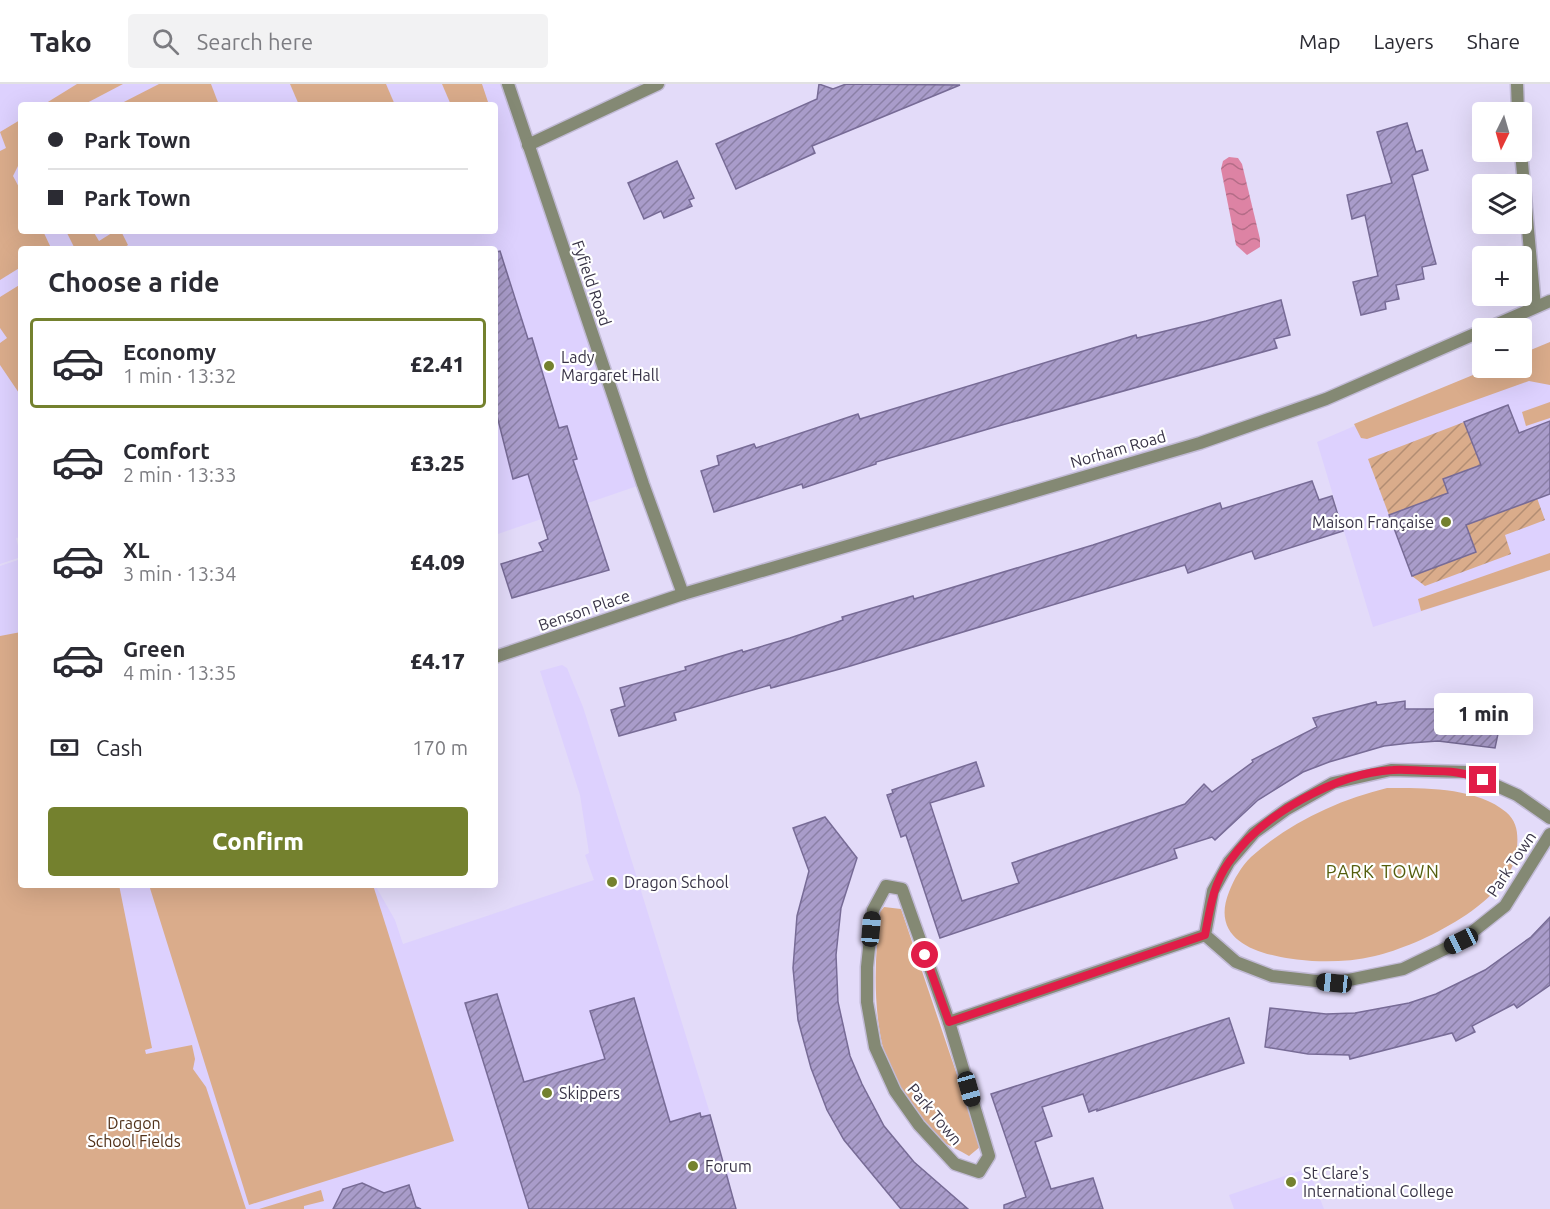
<!DOCTYPE html>
<meta charset="utf-8">
<style>
body{margin:0;font-family:Ubuntu,sans-serif;background:#f2f2f3;color:#2b2b33;height:100vh;display:flex;flex-direction:column;font-size:22px;white-space:nowrap}
*{box-sizing:border-box;margin:0}
p{font-size:20px;color:#7c7c81}
.icon{flex:none;width:33px;height:33px;fill:none;stroke:currentColor;stroke-width:2;stroke-linecap:round;stroke-linejoin:round}
.map{position:relative;flex:1;overflow:hidden}
.drawer{position:absolute;left:18px;top:162px;width:480px;height:642px;display:flex;flex-direction:column;background:#fff;border-radius:6px;box-shadow:0 6px 24px #0002}
.drawer>*{flex:none}
.hud{position:absolute;left:18px;top:18px;width:480px;height:132px;border-radius:6px;box-shadow:0 6px 24px #0002;display:grid;align-content:center;height:132px;padding:0 30px;background:#fff}
.needle{width:39px;rotate:185deg}
.tools{position:absolute;left:1472px;top:18px;display:grid;gap:12px}
.tools a{display:grid;place-items:center;width:60px;height:60px;border-radius:6px;background:#fff;box-shadow:0 6px 24px #0002;font-size:30px}
.end{position:absolute;width:27px;height:27px;margin:-14px;border:8px solid #e11d48;background:#fff;box-shadow:0 0 0 3px #fff}
.from{border-radius:50%}
.bubble{position:absolute;height:42px;border-radius:6px;background:#fff;box-shadow:0 6px 24px #0002;font-size:20px;font-weight:800;line-height:42px;text-align:center}
.car{position:absolute;width:18px;height:36px;margin:-18px -9px;border-radius:8px;box-shadow:0 0 4px 2px #0007;background:linear-gradient(#222 24%,#8ab4d8 0 40%,#222 0 76%,#8ab4d8 0 86%,#222 0)}
.hud b{display:flex;align-items:center;gap:21px;height:57px;font-size:22px}
.hud b+b{border-top:2px solid #e1e1e2}
.hud i{width:15px;height:15px;background:#2b2b33}
ul{padding:0;list-style:none}
li{display:flex;align-items:center;gap:18px;height:90px;margin:0 12px 9px;padding:0 18px;border:3px solid transparent;border-radius:6px}
li div{flex:1}
li b{display:block;font-size:22px}
li em{font-style:normal;font-weight:800}
li.on{border-color:#74812e}
li>.icon{width:54px;height:54px;stroke-width:1.5}
h2{padding:0 30px;font-size:27px;line-height:72px}
.pay{display:flex;align-items:center;gap:15px;height:66px;padding:0 30px;font-size:22px}
.pay p{margin-inline-start:auto}
.primary-button{display:flex;gap:12px;margin-top:auto;padding:12px 30px}
.primary-button a{flex:1;height:69px;border-radius:6px;background:#74812e;color:#fff;font-size:24px;font-weight:800;line-height:69px;text-align:center}
header{display:flex;align-items:center;gap:36px;box-sizing:border-box;height:84px;padding:0 30px;background:#fff;border-bottom:2px solid #e1e1e2}
header strong{font-size:28px}
nav{display:flex;gap:33px;margin-inline-start:auto;font-size:21px}
.search{width:420px;height:54px;background:#f2f2f3;display:flex;align-items:center;gap:15px;box-sizing:border-box;padding:0 21px;border-radius:6px;color:#7c7c81;font-size:22px}
.map>svg:first-child{display:block}
.built{fill:#ddd1fe;fill-rule:evenodd}
.green{fill:#daac8b}
.garden{fill:url(#garden-furrows)}
.water{fill:url(#water-waves)}
.building{fill:url(#building-hatch);stroke:#776b96;stroke-width:1.5}
.lines{fill:none;stroke-linecap:round;stroke-linejoin:round}
.minor-casing{stroke:#c1bad5;stroke-width:15}
.minor{stroke:#848974;stroke-width:12}
.route{stroke:#e11d48;stroke-width:8}
.poi-dot{fill:#74812e;stroke:#fff;stroke-width:2}
.labels{text-anchor:middle;stroke-width:4.5;stroke-linejoin:round;paint-order:stroke}
.street-label{font-size:16px;fill:#393447;stroke:#fff}
.poi-label{font-size:16px;fill:#393447;stroke:#fff;text-anchor:start}
.park-label{font-size:16px;fill:#51321a;stroke:#fff}
.neighbourhood-label{font-size:18px;letter-spacing:1.5px;fill:#545e0d;stroke:#fff}
</style>
<header>
<strong>Tako</strong>
<div class="search"><svg class="icon" aria-label="search" viewBox="0 0 24 24"><circle cx="10" cy="10" r="6"/><path d="M15 15l6 6"/></svg>Search here</div>
<nav><a>Map</a><a>Layers</a><a>Share</a></nav>
</header>
<div class="map">
<svg width="1550" height="1125" viewBox="0 0 1550 1125">
<defs>
<pattern id="garden-furrows" width="10" height="10" patternUnits="userSpaceOnUse" patternTransform="scale(1.5)"><rect width="10" height="10" fill="#daac8b"/><path d="M-1 1l2-2M0 10L10 0M9 11l2-2" fill="none" stroke="#b28d73"/></pattern>
<pattern id="water-waves" width="16" height="10" patternUnits="userSpaceOnUse" patternTransform="scale(1.5)"><rect width="16" height="10" fill="#dd83a4"/><path d="M0 5q4-4 8 0t8 0" fill="none" stroke="#b46c87"/></pattern>
<pattern id="building-hatch" width="6" height="6" patternUnits="userSpaceOnUse" patternTransform="scale(1.5)"><rect width="6" height="6" fill="#a99cca"/><path d="M-1 1l2-2M0 6l6-6M5 7l2-2" fill="none" stroke="#8b80a6"/></pattern>
</defs>
<rect width="100%" height="100%" fill="#e3dbf9"/>
<g class="built">
<path d="M0,0H508L643,400L495,451V165H21V453L16,454L21,473L0,480ZM21,21H495V147H21Z"/>
<path d="M1550,258V486L1373,543L1317,358L1490,284H1521V270Z"/>
<path d="M21,475V801H375L395,836L403,860L594,796L585,771L589,769L580,711L540,587L562,581L567,584L583,623L633,781L717,1052H715L730,1095L727,1096L736,1125H0V482Z"/>
<path d="M1308,1084L1324,1125H1234L1229,1111Z"/>
</g>
<g class="green">
<path d="M77,0H123L83,21H43Z"/>
<path d="M159,0H211L219,21H118Z"/>
<path d="M290,0H386L395,21H299Z"/>
<path d="M442,0H482L489,21H451Z"/>
<path d="M20,36L21,76L13,92L21,107V147H43L51,164L21,165V183L0,196V67L6,64L0,48Z"/>
<path d="M66,147H93L99,157L115,147H121L128,161L122,165H75Z"/>
<path d="M21,200V312L0,281V259L7,254L0,244V213Z"/>
<path d="M1550,258V301L1529,297L1367,355L1361,354L1354,340L1490,284H1521V270Z"/>
<path d="M1550,318V334L1526,342L1522,328Z"/>
<path d="M1550,469V486L1421,527L1418,515Z"/>
<path d="M21,548V801H119L152,964L145,966L146,970L192,961L195,975L193,985L206,1003L246,1125H0V552Z"/>
<path d="M1387,704C1424,704 1476,703 1506,728C1518,738 1518,751 1517,765C1513,817 1419,862 1375,872C1354,877 1333,878 1312,877C1272,874 1207,863 1229,808C1234,795 1241,783 1251,773C1289,739 1338,716 1387,704Z"/>
<path d="M149,801H373L454,1057L249,1121Z"/>
<path d="M884,823L901,825L981,1062L969,1072C959,1066 949,1062 940,1056C870,1004 871,905 880,828Z"/>
<path d="M321,1106L324,1117L304,1122V1125H259Z"/>
</g>
<g class="garden">
<path d="M1464,338L1481,381L1443,395L1448,409L1389,431L1368,375Z"/>
<path d="M1537,414L1545,436L1505,451L1511,470L1425,502L1412,492L1475,468L1466,441Z"/>
</g>
<path class="water" d="M1229,73L1238,74L1242,80L1260,155V163L1247,171L1236,161L1221,85L1223,77Z"/>
<g class="building">
<path d="M819,0L833,5L846,0L960,1L812,62L815,69L736,105L716,60L817,15Z"/>
<path d="M1407,39L1416,68L1422,66L1428,86L1412,91L1436,180L1422,183L1424,195L1396,201L1399,215L1385,218L1386,225L1361,231L1353,198L1378,192L1365,131L1352,135L1347,111L1392,99L1377,48Z"/>
<path d="M677,77L694,114L689,116L692,122L664,134L661,127L644,135L628,99Z"/>
<path d="M500,167L528,255L532,254L559,344L567,342L577,375L573,376L609,486L512,514L501,480L543,467L539,459L548,455L528,390L513,395L495,324V168Z"/>
<path d="M1281,216L1290,251L1274,255L1277,264L995,343L876,378V380L803,404L802,400L714,428L701,387L719,381L717,372L754,360L756,364L858,330L860,335L1136,251L1137,254L1206,237Z"/>
<path d="M1508,321L1519,349L1550,337V410L1466,441L1476,468L1412,492L1389,431L1448,409L1443,395L1481,381L1464,338Z"/>
<path d="M1312,397L1319,416L1332,412L1343,447L1255,475L1252,467L1188,489L1185,481L847,583L771,604L770,601L674,629L676,636L619,652L611,626L625,622L620,604L686,586L685,583L742,566L743,568L790,554L843,536L842,533L913,512L914,515L1093,461L1220,419L1222,425Z"/>
<path d="M1405,617V625H1464L1502,631L1495,664L1438,657L1410,659L1384,662L1329,678L1303,688L1258,716L1215,756L1212,753L1174,765L1177,774L940,854L906,751L901,753L887,711L893,709L892,706L976,678L984,702L930,719L962,817L1019,799L1012,779L1185,720L1204,700L1212,708L1253,678L1252,676L1317,643L1313,634L1376,618L1377,621Z"/>
<path d="M825,733L857,774L841,824L836,871L838,918L850,972L862,1000L884,1042L914,1078L968,1125H901L844,1056L827,1026L811,984L798,936L793,884L797,832L809,787L793,744Z"/>
<path d="M1550,833V901L1517,924L1514,920L1472,942L1475,948L1456,957L1452,949L1350,975L1349,971L1308,970L1265,963L1270,924L1326,930L1355,929L1409,919L1436,910L1485,886L1531,853Z"/>
<path d="M497,910L524,998L605,975L590,927L634,914L670,1038L700,1029L701,1033L710,1031L736,1125H529L465,919Z"/>
<path d="M1229,934L1244,979L1097,1027V1025L1089,1028L1083,1010L1042,1023L1052,1052L1035,1058L1051,1105L1093,1094L1103,1125H1004V1121L1026,1113L991,1010Z"/>
<path d="M362,1099L384,1109L409,1101L416,1123L421,1125H333L343,1105Z"/>
</g>
<g class="lines">
<g class="minor-casing">
<g id="minor">
<path d="M508,0L643,400L683,510"/>
<path d="M1517,0L1518,28"/>
<path d="M528,61L658,0"/>
<path d="M1521,68L1535,223"/>
<path d="M495,573L683,510L1200,359L1326,315L1550,217"/>
<path d="M1550,734L1517,711L1466,688L1391,686L1333,699L1287,725L1254,749L1229,778L1213,807L1205,851L1236,878L1272,892L1334,899L1403,885L1461,857L1505,822L1550,750"/>
<path d="M886,802L902,805L949,938L989,1072L979,1088L955,1080L919,1041L895,1007L875,963L867,918V883L873,826Z"/>
<path d="M949,938L1205,851"/>
</g>
</g>
<use href="#minor" class="minor"/>
</g>
<g class="lines">
<path class="route" d="M925,871L949,938L1205,851C1210,825 1213,800 1229,778C1261,731 1336,689 1393,686C1405,685 1417,687 1429,687C1449,687 1465,688 1483,696"/>
</g>
<g class="poi-dot">
<circle cx="549" cy="282" r="6"/>
<circle cx="1446" cy="438" r="6"/>
<circle cx="612" cy="798" r="6"/>
<circle cx="547" cy="1009" r="6"/>
<circle cx="693" cy="1082" r="6"/>
<circle cx="1291" cy="1098" r="6"/>
</g>
<g class="labels">
<g class="street-label">
<text transform="translate(592 199) rotate(71)" y="6">Fyfield Road</text>
<text transform="translate(1118 365) rotate(-16)" y="6">Norham Road</text>
<text transform="translate(584 526) rotate(-19)" y="6">Benson Place</text>
<text transform="translate(1511 780) rotate(-56)" y="6">Park Town</text>
<text transform="translate(935 1030) rotate(50)" y="6">Park Town</text>
</g>
<g class="poi-label">
<text x="561" y="279">Lady<tspan x="561" dy="18">Margaret Hall</tspan></text>
<text x="1434" y="444" text-anchor="end">Maison Française</text>
<text x="624" y="804">Dragon School</text>
<text x="559" y="1015">Skippers</text>
<text x="705" y="1088">Forum</text>
<text x="1303" y="1095">St Clare's<tspan x="1303" dy="18">International College</tspan></text>
</g>
<g class="park-label">
<text x="134" y="1045">Dragon<tspan x="134" dy="18">School Fields</tspan></text>
</g>
<g class="neighbourhood-label">
<text x="1383" y="794">PARK TOWN</text>
</g>
</g>
</svg>
<div class="tools">
<a><svg class="needle" viewBox="-14 -14 28 28"><path d="M0-13l5 13h-10z" fill="#e53935"/><path d="M0 13l5-13h-10z" fill="#7c7c81"/></svg></a>
<a><svg class="icon" aria-label="layers" viewBox="0 0 24 24"><path d="M12 4l9 5-9 5-9-5zM3 14l9 5 9-5"/></svg></a>
<a>+</a>
<a>−</a>
</div>
<i class="end from" style="left:925px;top:871px"></i>
<i class="end" style="left:1483px;top:696px"></i>
<div class="bubble" style="left:1434px;top:609px;width:99px">1 min</div>
<i class="car" style="left:871px;top:845px;rotate:5deg"></i>
<i class="car" style="left:1461px;top:857px;rotate:244deg"></i>
<i class="car" style="left:1334px;top:899px;rotate:276deg"></i>
<i class="car" style="left:969px;top:1005px;rotate:164deg"></i>
<div class="hud">
<b><i class="from"></i>Park Town</b>
<b><i></i>Park Town</b>
</div>
<section class="drawer">
<h2>Choose a ride</h2>
<ul>
<li class="on"><svg class="icon" aria-label="car" viewBox="0 0 24 24"><path d="M5 17H2v-5l4-1 3-4h7l3 4 3 1v5h-3M9 17h6M6 11h13"/><circle cx="7" cy="17" r="2"/><circle cx="17" cy="17" r="2"/></svg><div><b>Economy</b><p>1 min · 13:32</p></div><em>£2.41</em></li>
<li><svg class="icon" aria-label="car" viewBox="0 0 24 24"><path d="M5 17H2v-5l4-1 3-4h7l3 4 3 1v5h-3M9 17h6M6 11h13"/><circle cx="7" cy="17" r="2"/><circle cx="17" cy="17" r="2"/></svg><div><b>Comfort</b><p>2 min · 13:33</p></div><em>£3.25</em></li>
<li><svg class="icon" aria-label="car" viewBox="0 0 24 24"><path d="M5 17H2v-5l4-1 3-4h7l3 4 3 1v5h-3M9 17h6M6 11h13"/><circle cx="7" cy="17" r="2"/><circle cx="17" cy="17" r="2"/></svg><div><b>XL</b><p>3 min · 13:34</p></div><em>£4.09</em></li>
<li><svg class="icon" aria-label="car" viewBox="0 0 24 24"><path d="M5 17H2v-5l4-1 3-4h7l3 4 3 1v5h-3M9 17h6M6 11h13"/><circle cx="7" cy="17" r="2"/><circle cx="17" cy="17" r="2"/></svg><div><b>Green</b><p>4 min · 13:35</p></div><em>£4.17</em></li>
</ul>
<div class="pay"><svg class="icon" aria-label="cash" viewBox="0 0 24 24"><path d="M3 7h18v10H3z"/><circle cx="12" cy="12" r="2"/></svg>Cash<p>170 m</p></div>
<div class="primary-button"><a>Confirm</a></div>
</section>
</div>
